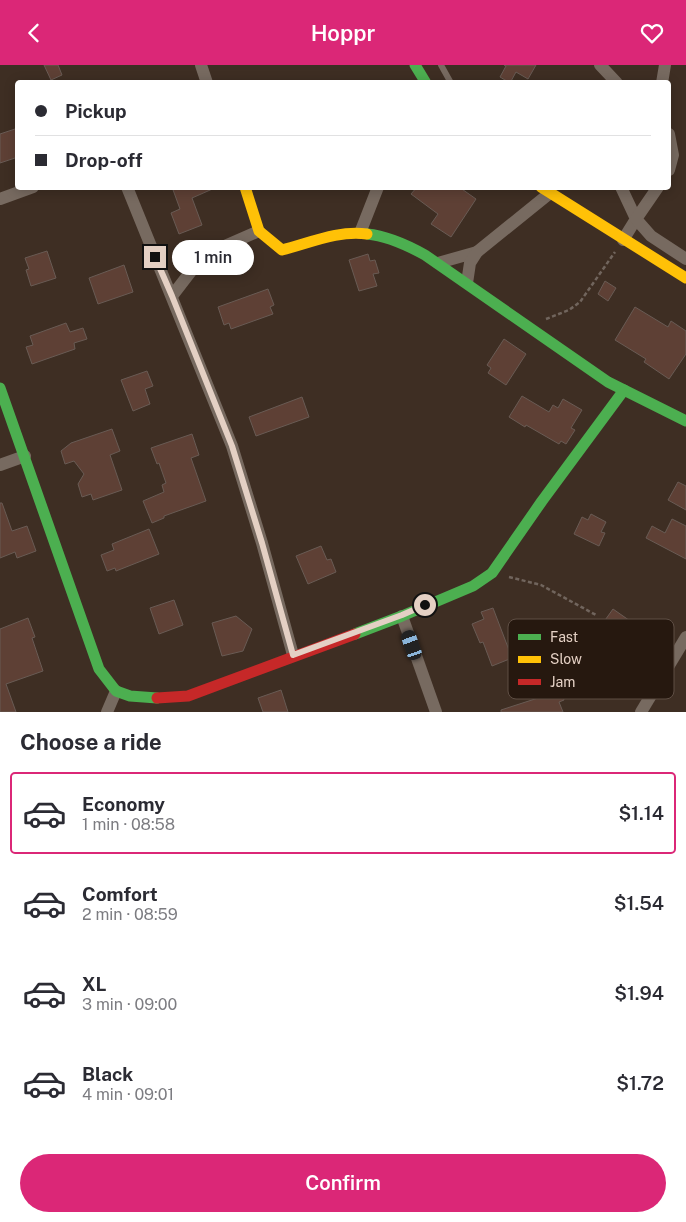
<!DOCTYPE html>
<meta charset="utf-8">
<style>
body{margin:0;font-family:"Public Sans",sans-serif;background:#f7f7f7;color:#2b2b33;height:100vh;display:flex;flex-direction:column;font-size:19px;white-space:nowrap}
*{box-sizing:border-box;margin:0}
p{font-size:16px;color:#7c7c81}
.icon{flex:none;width:28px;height:28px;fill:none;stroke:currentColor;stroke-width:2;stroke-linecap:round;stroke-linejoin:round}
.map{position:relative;height:647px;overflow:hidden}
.details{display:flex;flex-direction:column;background:#fff;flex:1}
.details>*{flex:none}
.banner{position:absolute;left:15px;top:15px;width:656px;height:110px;border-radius:5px;box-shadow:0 2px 12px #0003;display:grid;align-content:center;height:110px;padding:0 20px;background:#fff}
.end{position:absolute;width:22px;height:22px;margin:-11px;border:6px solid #e4d0c4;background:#111;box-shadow:0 0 0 2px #111}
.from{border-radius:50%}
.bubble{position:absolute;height:35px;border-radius:18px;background:#fff;box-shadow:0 2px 12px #0003;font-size:16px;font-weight:600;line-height:35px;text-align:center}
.car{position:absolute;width:15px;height:30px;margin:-15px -8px;border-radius:6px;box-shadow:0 0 4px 1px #0007;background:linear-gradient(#222 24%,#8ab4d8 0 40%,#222 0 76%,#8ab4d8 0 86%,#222 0)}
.banner b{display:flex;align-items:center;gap:18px;height:48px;font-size:19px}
.banner b+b{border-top:1px solid #e1e1e2}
.banner i{width:12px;height:12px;background:#2b2b33}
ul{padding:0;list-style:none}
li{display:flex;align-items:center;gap:15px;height:82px;margin:0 10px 8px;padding:0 10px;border:2px solid transparent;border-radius:5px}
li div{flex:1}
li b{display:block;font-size:19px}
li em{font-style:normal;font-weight:600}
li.active{border-color:#db2777}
li>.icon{width:45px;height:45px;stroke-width:1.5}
h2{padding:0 20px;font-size:22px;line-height:60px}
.primary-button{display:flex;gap:10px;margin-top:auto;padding:10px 20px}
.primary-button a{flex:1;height:58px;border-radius:30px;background:#db2777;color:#fff;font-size:20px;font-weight:600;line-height:58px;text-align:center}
header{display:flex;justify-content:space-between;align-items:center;height:65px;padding:0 20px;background:#db2777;color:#fff;font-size:22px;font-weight:600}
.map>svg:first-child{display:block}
.building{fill:#5e4035;stroke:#695b54}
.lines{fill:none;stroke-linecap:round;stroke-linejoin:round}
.path{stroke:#71655d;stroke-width:2.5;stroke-dasharray:4 2.5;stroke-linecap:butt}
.lane{stroke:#776a60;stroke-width:6}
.street{stroke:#776a60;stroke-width:12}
.fast{stroke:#4caf50;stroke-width:11}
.slow{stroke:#ffc107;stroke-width:11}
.jam{stroke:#c62828;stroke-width:11}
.route{stroke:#e4d0c4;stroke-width:6}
.key{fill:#26180f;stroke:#5f4f45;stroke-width:1}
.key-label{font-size:14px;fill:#e4d0c4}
</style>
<header><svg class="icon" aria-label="back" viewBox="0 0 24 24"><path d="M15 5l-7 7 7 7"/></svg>Hoppr<svg class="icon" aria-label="heart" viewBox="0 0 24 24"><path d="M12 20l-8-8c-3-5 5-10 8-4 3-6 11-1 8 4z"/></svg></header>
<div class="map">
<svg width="686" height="647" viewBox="0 0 686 647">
<rect width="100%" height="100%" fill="#3e2e23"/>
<g class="building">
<path d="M44,0H58L62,10L51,15Z"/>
<path d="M504,0H536L528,14L516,7L510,18L500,12L506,1Z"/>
<path d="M18,63V92L0,98V69Z"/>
<path d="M172,122H217L192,133L202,160L179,169L171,148L180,144Z"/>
<path d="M417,122H459L476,134L451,172L431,159L438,149L411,129Z"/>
<path d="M47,186L56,213L31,221L26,205L29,204L25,193Z"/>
<path d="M368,189L370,196L375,195L379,208L373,209L377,221L359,226L349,195Z"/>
<path d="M124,200L133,227L98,239L89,213Z"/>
<path d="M605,216L616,223L608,236L598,229Z"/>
<path d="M268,224L274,240L270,242L273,249L231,264L229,258L224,260L218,242Z"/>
<path d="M635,242L668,262L671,256L686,266V289L669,314L644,297L646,294L615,275Z"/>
<path d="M66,258L70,267L83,263L87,274L74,278L75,284L32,299L26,282L33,280L30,271Z"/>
<path d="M504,274L526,289L506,320L488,308L491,303L487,300Z"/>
<path d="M147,306L153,321L145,324L150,339L133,346L121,315Z"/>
<path d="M522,331L549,347L553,340L558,343L563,334L582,345L571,363L575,365L566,379L561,376L559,379L526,360L525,362L509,352Z"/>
<path d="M302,332L309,352L256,371L249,352Z"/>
<path d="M112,364L120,386L110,390L122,425L93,435L91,429L82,432L78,419L84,409L74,396L65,399L61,386L71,378Z"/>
<path d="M192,369L199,390L191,393L206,436L164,451V453L152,458L143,436L164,427L162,420L166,418L159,398L157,399L151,383Z"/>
<path d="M678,417L686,421V445L668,435Z"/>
<path d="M0,438H2L12,466L27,461L36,486L17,493L15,487L0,493Z"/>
<path d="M591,449L606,457L601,467L605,468L599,481L574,469L582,452L588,455Z"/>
<path d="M672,454L686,461V494L646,473L652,461L665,468Z"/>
<path d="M149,464L159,489L116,506L115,503L107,506L101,490L114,485L112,479Z"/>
<path d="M321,481L327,495L331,494L336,507L308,519L296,491Z"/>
<path d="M174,535L183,560L159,569L150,543Z"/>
<path d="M493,543L512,593L492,601L483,577L480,578L472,559L484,554L481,547Z"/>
<path d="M613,544L633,558L618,579L598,565Z"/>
<path d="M236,551L252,564L243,586L222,591L212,558Z"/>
<path d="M28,553L35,572L32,573L43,606L6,619L16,647H0V564Z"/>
<path d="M552,619L554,625L560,623L564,635L559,637L563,647H501V645L538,633L535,626Z"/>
<path d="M281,625L288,647H263L258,633Z"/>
</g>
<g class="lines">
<g class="path">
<path d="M546,254L569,245L580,237L615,187"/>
<path d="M509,512L541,520L596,550"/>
</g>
<path class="lane" d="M441,0L451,18"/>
<g class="street">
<path d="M201,0L207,18"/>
<path d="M600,0L617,18"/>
<path d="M662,18L665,0"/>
<path d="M669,69L673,90L669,105"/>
<path d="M127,122L232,381L262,478L293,590"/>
<path d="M621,122L636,154L623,175"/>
<path d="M658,122L636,154L651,171L686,194"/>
<path d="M0,134L33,122"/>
<path d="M360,168L378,122"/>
<path d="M438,198L477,187"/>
<path d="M467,218L470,198L477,187L550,128"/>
<path d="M172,231L192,205L227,180L259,166"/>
<path d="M0,400L25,391"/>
<path d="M402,551L436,647"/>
<path d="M107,647L116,626"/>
<path d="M641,647L686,572"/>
</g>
<g class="fast">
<path d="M415,0L426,18"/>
<path d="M367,169C388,171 407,180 425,190L608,317L686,356"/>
<path d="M0,323L99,604L116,626L130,631L157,633"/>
<path d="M355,569L402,551L473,521L492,508L542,436L624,325"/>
</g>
<g class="slow">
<path d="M245,122L259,166L282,185C310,178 338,165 367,169"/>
<path d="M541,122L686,213"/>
</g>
<path class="jam" d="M157,633L188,631L355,569"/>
</g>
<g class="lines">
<path class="route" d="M155,192L172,231L232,381L262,478L293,590L402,550L425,540"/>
</g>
<rect x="508" y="554" width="166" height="80" rx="8" class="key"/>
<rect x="518" y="569" width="23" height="6" fill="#4caf50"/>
<rect x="518" y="591" width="23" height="7" fill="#ffc107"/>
<rect x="518" y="614" width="23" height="6" fill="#c62828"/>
<g class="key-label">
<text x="550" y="577">Fast</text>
<text x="550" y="599">Slow</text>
<text x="550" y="622">Jam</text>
</g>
</svg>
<i class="end from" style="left:425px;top:540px"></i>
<i class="end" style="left:155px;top:192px"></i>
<div class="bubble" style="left:172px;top:175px;width:82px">1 min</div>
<i class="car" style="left:412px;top:580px;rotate:341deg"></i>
<div class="banner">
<b><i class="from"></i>Pickup</b>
<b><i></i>Drop-off</b>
</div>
</div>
<section class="details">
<h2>Choose a ride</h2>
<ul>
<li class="active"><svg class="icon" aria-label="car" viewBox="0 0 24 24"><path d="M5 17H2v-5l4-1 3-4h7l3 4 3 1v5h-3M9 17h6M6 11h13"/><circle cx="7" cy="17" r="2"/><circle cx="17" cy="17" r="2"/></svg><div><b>Economy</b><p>1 min · 08:58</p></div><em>$1.14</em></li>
<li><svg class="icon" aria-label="car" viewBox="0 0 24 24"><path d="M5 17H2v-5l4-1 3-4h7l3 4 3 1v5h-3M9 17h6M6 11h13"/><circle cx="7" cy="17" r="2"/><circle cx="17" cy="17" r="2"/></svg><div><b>Comfort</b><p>2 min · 08:59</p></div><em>$1.54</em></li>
<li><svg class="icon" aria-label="car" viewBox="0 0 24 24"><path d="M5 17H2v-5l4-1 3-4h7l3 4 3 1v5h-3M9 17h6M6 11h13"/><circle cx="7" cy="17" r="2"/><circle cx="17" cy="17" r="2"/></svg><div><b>XL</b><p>3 min · 09:00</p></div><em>$1.94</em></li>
<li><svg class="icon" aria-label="car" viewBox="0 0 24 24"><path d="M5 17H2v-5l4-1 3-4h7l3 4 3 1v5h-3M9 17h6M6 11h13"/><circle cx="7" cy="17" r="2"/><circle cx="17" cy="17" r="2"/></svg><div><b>Black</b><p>4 min · 09:01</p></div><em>$1.72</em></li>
</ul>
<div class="primary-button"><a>Confirm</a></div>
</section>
